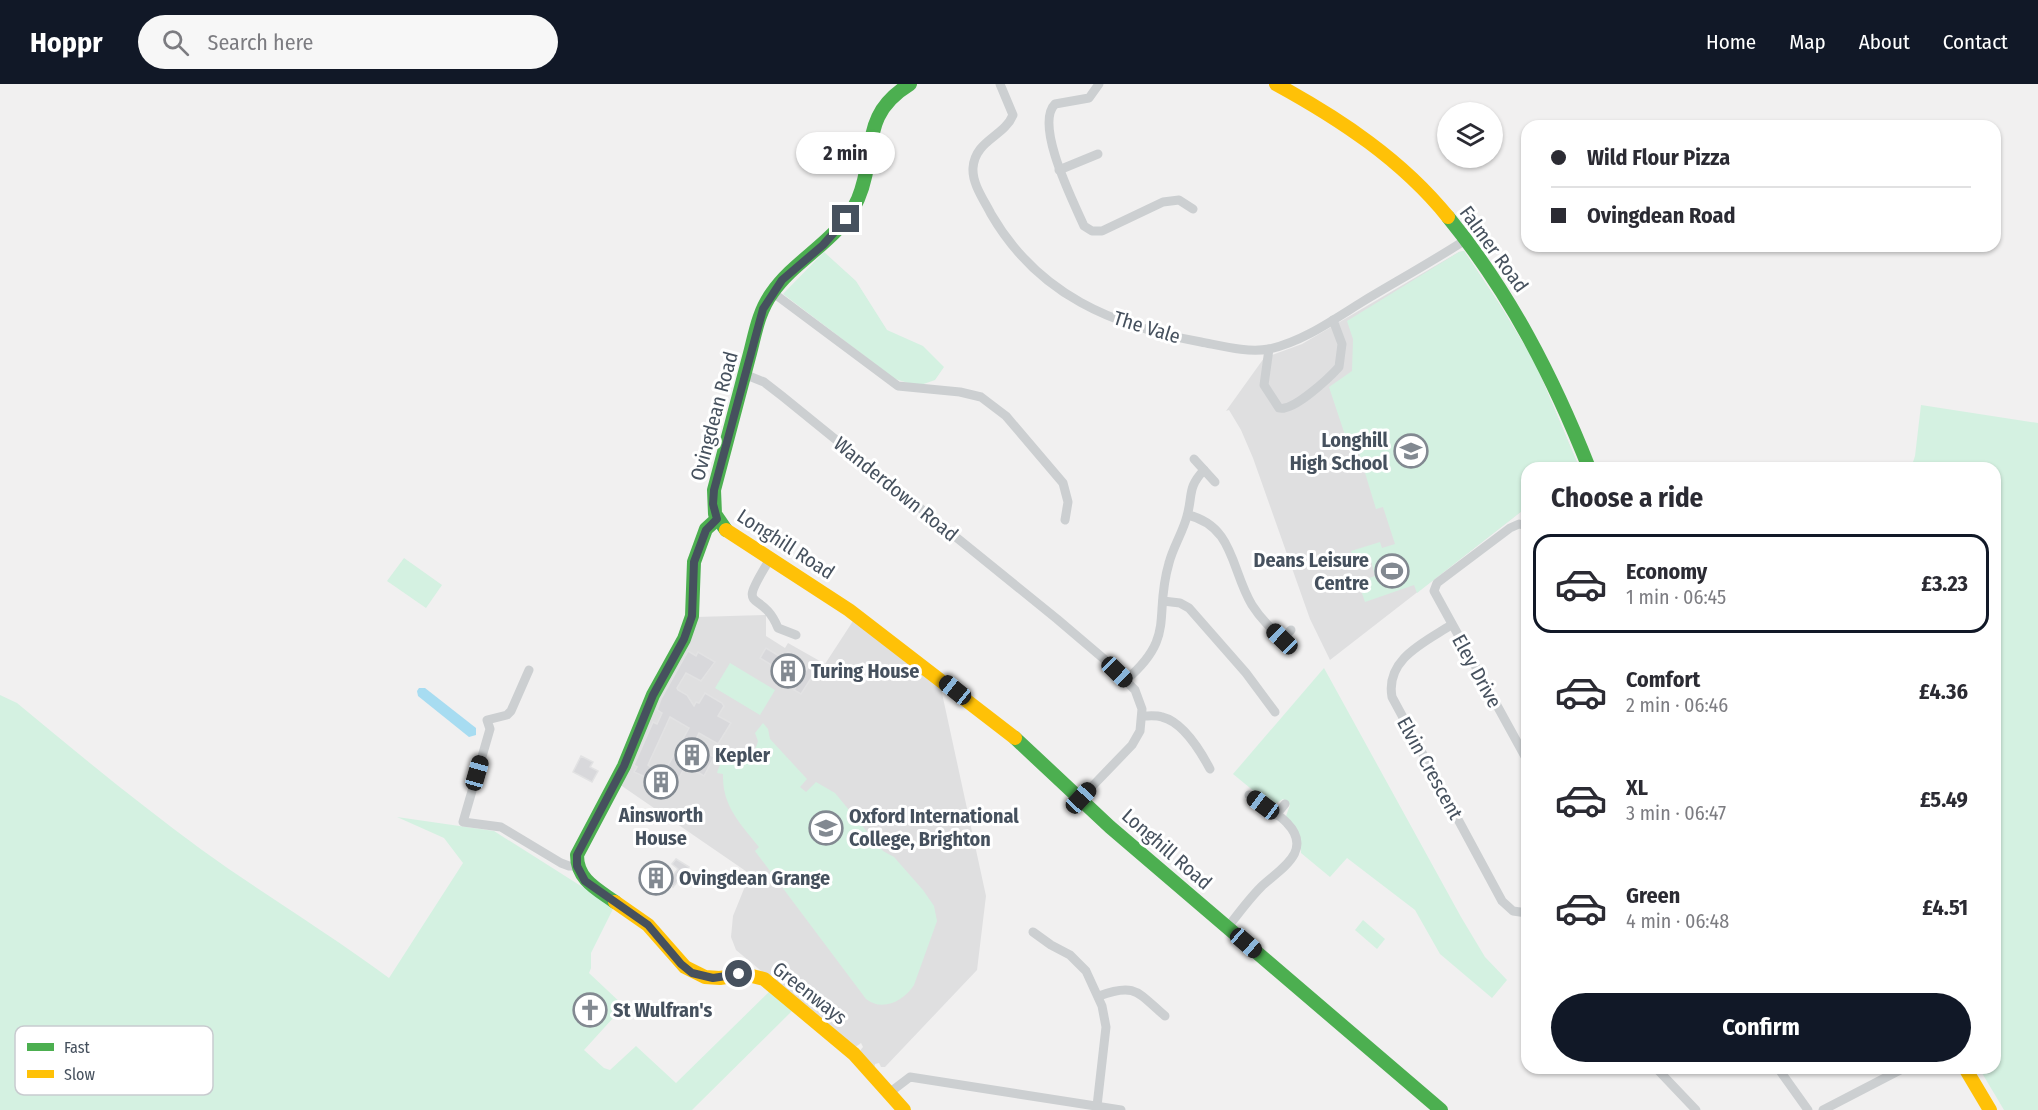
<!DOCTYPE html>
<meta charset="utf-8">
<style>
body{margin:0;font-family:"Fira Sans Condensed",sans-serif;background:#f7f7f7;color:#2b2b33;height:100vh;display:flex;flex-direction:column;font-size:22px;white-space:nowrap}
*{box-sizing:border-box;margin:0}
p{font-size:20px;color:#7c7c81}
.icon{flex:none;width:33px;height:33px;fill:none;stroke:currentColor;stroke-width:2;stroke-linecap:round;stroke-linejoin:round}
.map{position:relative;flex:1;overflow:hidden}
.details{position:absolute;left:1521px;top:378px;width:480px;height:612px;display:flex;flex-direction:column;background:#fff;border-radius:18px;box-shadow:0 2px 4px #0004}
.details>*{flex:none}
.banner{position:absolute;left:1521px;top:36px;width:480px;height:132px;border-radius:18px;box-shadow:0 2px 4px #0004;display:grid;align-content:center;height:132px;padding:0 30px;background:#fff}
.controls{position:absolute;left:1437px;top:18px;display:grid;gap:12px}
.controls a{display:grid;place-items:center;width:66px;height:66px;border-radius:50%;background:#fff;box-shadow:0 2px 4px #0004;font-size:30px}
.end{position:absolute;width:27px;height:27px;margin:-14px;border:8px solid #46515e;background:#fff;box-shadow:0 0 0 3px #fff}
.from{border-radius:50%}
.bubble{position:absolute;height:42px;border-radius:21px;background:#fff;box-shadow:0 2px 4px #0004;font-size:20px;font-weight:700;line-height:42px;text-align:center}
.car{position:absolute;width:18px;height:36px;margin:-18px -9px;border-radius:8px;box-shadow:0 0 4px 2px #0007;background:linear-gradient(#222 24%,#8ab4d8 0 40%,#222 0 76%,#8ab4d8 0 86%,#222 0)}
.banner b{display:flex;align-items:center;gap:21px;height:57px;font-size:22px}
.banner b+b{border-top:2px solid #e1e1e2}
.banner i{width:15px;height:15px;background:#2b2b33}
ul{padding:0;list-style:none}
li{display:flex;align-items:center;gap:18px;height:99px;margin:0 12px 9px;padding:0 18px;border:3px solid transparent;border-radius:18px}
li div{flex:1}
li b{display:block;font-size:22px}
li em{font-style:normal;font-weight:700}
li.current{border-color:#111827}
li>.icon{width:54px;height:54px;stroke-width:1.5}
h2{padding:0 30px;font-size:27px;line-height:72px}
.action{display:flex;gap:12px;margin-top:auto;padding:12px 30px}
.action a{flex:1;height:69px;border-radius:36px;background:#111827;color:#fff;font-size:24px;font-weight:700;line-height:69px;text-align:center}
header{display:flex;align-items:center;gap:36px;box-sizing:border-box;height:84px;padding:0 30px;background:#111827;color:#fff}
header strong{font-size:28px}
nav{display:flex;gap:33px;margin-inline-start:auto;font-size:21px}
.search{width:420px;height:54px;background:#f7f7f7;display:flex;align-items:center;gap:15px;box-sizing:border-box;padding:0 21px;border-radius:33px;color:#7c7c81;font-size:22px}
.map>svg:first-child{display:block}
.education{fill:#dfdfe0}
.green{fill:#d4f1e1}
.water{fill:#a7dcf1}
.building{fill:#d8d8db;stroke:#e2e2e3;stroke-width:1.5;fill-rule:evenodd}
.lines{fill:none;stroke-linecap:round;stroke-linejoin:round}
.street{stroke:#cccfd1;stroke-width:9}
.fast{stroke:#4caf50;stroke-width:14}
.slow{stroke:#ffc107;stroke-width:14}
.route{stroke:#46515e;stroke-width:8}
.labels{text-anchor:middle;stroke-width:6;stroke-linejoin:round;paint-order:stroke}
.street-label{font-size:20px;fill:#46515e;stroke:#fff}
.poi-label{font-size:20px;font-weight:bold;fill:#46515e;stroke:#fff;text-anchor:start}
.key{fill:#fff;stroke:#c8cbcf;stroke-width:1.5}
.key-label{font-size:16px;fill:#46515e}
</style>
<header>
<strong>Hoppr</strong>
<div class="search"><svg class="icon" aria-label="search" viewBox="0 0 24 24"><circle cx="10" cy="10" r="6"/><path d="M15 15l6 6"/></svg>Search here</div>
<nav><a>Home</a><a>Map</a><a>About</a><a>Contact</a></nav>
</header>
<div class="map">
<svg width="2038" height="1026" viewBox="0 0 2038 1026">
<rect width="100%" height="100%" fill="#f1f0f0"/>
<g class="education">
<path d="M1464,167L1500,221L1535,279L1579,383L1527,384V423L1330,576L1310,535L1253,374L1241,346L1229,326L1226,327L1264,274L1302,260L1459,168Z"/>
<path d="M766,531V552L785,564L788,559L825,580L853,537L940,600L986,812L977,886L885,983H881L879,979L875,980V982L871,981L859,968L863,963L861,959L854,964L736,866L731,853L733,832L750,790L619,700L696,533Z"/>
</g>
<g class="green">
<path d="M1464,167L1500,221L1535,279L1579,383L1527,384V423L1417,509L1414,501L1365,518L1358,498L1375,492L1371,477L1356,482L1351,467L1380,458L1382,464L1395,460L1383,423L1376,425L1359,369L1349,363L1329,303L1352,287L1353,255L1347,237L1459,168Z"/>
<path d="M824,168L856,197L887,246L923,262L944,283L935,296L918,302L895,295L783,210Z"/>
<path d="M1921,321L2038,339V1026H2004L1979,984H1995V384H1911L1915,372Z"/>
<path d="M404,474L442,501L426,524L387,497Z"/>
<path d="M730,579L775,606L760,631L715,604Z"/>
<path d="M1324,584L1461,833L1485,873L1507,896L1492,914L1440,870L1415,826L1347,774L1330,793L1301,769L1300,753L1286,732L1290,721L1283,715L1272,722L1233,690Z"/>
<path d="M0,611L17,619C77,669 138,719 202,766C263,810 328,849 389,894L463,779L444,754L397,733L494,747L614,823L591,869V884L589,889L624,922L584,966L604,984L610,986L636,962L676,999L772,905L792,927L692,1026H0Z"/>
<path d="M763,639L768,645L770,655L807,695L800,703L806,708L816,698L835,709L883,767L894,773L923,806L934,822L937,837L914,901C904,917 882,928 866,915L755,767L759,763C740,739 722,722 723,690L717,689C727,652 751,686 758,657L755,649Z"/>
<path d="M1363,836L1385,855L1377,865L1355,846Z"/>
</g>
<path class="water" d="M419,604H425L476,644V651L469,653L418,612L417,607Z"/>
<g class="building">
<path d="M766,564L784,575L788,568L794,571L789,580L804,590L810,580L817,585L801,610L794,606L797,601L783,592L779,598L773,593L778,585L760,574Z"/>
<path d="M688,567L696,572L698,568L715,578L701,597L686,589L677,604L678,606L687,611L694,622L696,618L699,619L705,609L722,619L724,622L718,632L731,639L718,660L699,649L693,661L714,673L704,692L686,681L668,714L662,710L658,711L643,700L648,694L634,688L637,683L634,681L653,638L657,640L662,629L657,626L661,615ZM670,633L689,644L662,692L648,681Z"/>
<path d="M581,672L593,678L590,683L598,687L592,698L573,688Z"/>
<path d="M676,775L689,783L673,803L672,801L665,809L662,807L659,811L641,795L652,785L657,789L660,786L670,795L678,785L672,780Z"/>
<path d="M600,915L604,923L579,938L575,931L578,929L576,926L583,921L585,925Z"/>
</g>
<g class="lines">
<g class="street">
<path d="M1000,0L1013,31C1004,53 975,56 973,84C972,100 984,116 991,130C1038,211 1113,242 1201,258C1222,262 1248,269 1269,265C1302,258 1333,236 1362,218C1397,197 1433,177 1467,155"/>
<path d="M1099,0L1089,14L1055,20C1034,41 1074,119 1084,142L1092,147H1102L1163,118L1179,116L1193,125"/>
<path d="M1059,86L1098,70"/>
<path d="M772,208L898,302L960,308L981,313L1006,332L1063,399L1068,418L1065,436"/>
<path d="M1269,265L1264,301L1279,324C1293,328 1329,294 1339,283L1342,260L1333,236"/>
<path d="M744,290L764,298L782,312L1057,535L1104,575L1135,606L1142,625L1140,647L1132,661L1081,714"/>
<path d="M1194,375L1215,398"/>
<path d="M1188,431C1234,442 1231,486 1252,521C1262,537 1276,549 1290,562"/>
<path d="M1527,442L1519,440L1510,444L1437,499L1434,507L1527,676"/>
<path d="M770,475C734,533 761,502 778,544L796,551"/>
<path d="M1163,517L1180,519L1189,524L1246,589L1275,628"/>
<path d="M1451,541C1425,558 1385,575 1392,613L1502,817L1513,827L1527,829"/>
<path d="M1282,555L1291,546"/>
<path d="M529,586L511,627L507,631L487,636L490,645L463,738L501,743L561,779L569,782H577"/>
<path d="M1126,596C1177,552 1153,533 1169,479C1173,463 1183,448 1187,432C1193,411 1187,404 1204,386"/>
<path d="M1143,632C1149,632 1156,631 1162,633C1183,638 1201,668 1210,685"/>
<path d="M1276,731L1285,720"/>
<path d="M1228,843C1238,830 1249,815 1261,803C1277,787 1315,768 1287,739C1277,728 1261,720 1249,711"/>
<path d="M1033,848L1051,861L1070,871L1086,887L1102,922L1106,943L1097,1022"/>
<path d="M1099,912C1136,898 1138,909 1165,932"/>
<path d="M1656,984L1696,1026"/>
<path d="M1778,984L1808,1026"/>
<path d="M889,1009L910,993L1121,1026"/>
<path d="M1823,1026L1904,984"/>
</g>
<g class="fast">
<path d="M1448,133C1510,209 1553,293 1589,384"/>
<path d="M726,446L715,430L714,406C726,362 737,317 749,273C755,251 758,228 772,209C796,174 840,156 858,115C878,68 858,32 910,0"/>
<path d="M1015,654L1110,743L1441,1026"/>
<path d="M615,818C597,805 577,796 577,771L624,682L653,611L684,555L692,532L694,478L706,445L717,435"/>
</g>
<g class="slow">
<path d="M1276,0C1340,35 1402,76 1448,133"/>
<path d="M726,446L849,526L1015,654"/>
<path d="M615,818L648,841L685,883L705,893L720,894L744,890L764,895L854,970L904,1026"/>
<path d="M1965,984L1990,1026"/>
</g>
</g>
<g class="lines">
<path class="route" d="M739,890L713,894L692,889L681,880L648,841L585,797L577,782V771L624,682L653,611L684,555L692,532L694,478L706,446L717,435L713,420L714,406L763,225L782,196L823,161L846,135"/>
</g>
<defs>
<g id="school-ring" transform="scale(1.725)"><circle r="9.5" fill="#fff" stroke="#828991" stroke-width="1.5"/><path d="M0-5L7-2L0 1L-7-2ZM-4 1L0 2.5L4 1V4Q0 6-4 4Z" fill="#828991"/></g>
<g id="stadium-ring" transform="scale(1.725)"><circle r="9.5" fill="#fff" stroke="#828991" stroke-width="1.5"/><path d="M0-5a6.5 5 0 1 0 0 10a6.5 5 0 1 0 0-10ZM-3.5-1.8h7v3.6h-7Z" fill="#828991"/></g>
<g id="building-ring" transform="scale(1.725)"><circle r="9.5" fill="#fff" stroke="#828991" stroke-width="1.5"/><path d="M-4-6H4V6H1V3H-1V6H-4ZM-2.5-4.3h1.7v1.8h-1.7ZM.8-4.3h1.7v1.8H.8ZM-2.5-1h1.7V.8h-1.7ZM.8-1h1.7V.8H.8Z" fill="#828991"/></g>
<g id="church-ring" transform="scale(1.725)"><circle r="9.5" fill="#fff" stroke="#828991" stroke-width="1.5"/><path d="M-1.2-6h2.4v3.5h3.3v2.4h-3.3V6h-2.4V-.1h-3.3v-2.4h3.3Z" fill="#828991"/></g>
</defs>
<g fill-rule="evenodd">
<use href="#school-ring" x="1411" y="367"/>
<use href="#stadium-ring" x="1392" y="487"/>
<use href="#building-ring" x="788" y="587"/>
<use href="#building-ring" x="692" y="671"/>
<use href="#building-ring" x="661" y="698"/>
<use href="#school-ring" x="826" y="744"/>
<use href="#building-ring" x="656" y="794"/>
<use href="#church-ring" x="590" y="926"/>
</g>
<g class="labels">
<g class="street-label">
<text transform="translate(1494 165) rotate(54)" y="7">Falmer Road</text>
<text transform="translate(1147 243) rotate(17)" y="7">The Vale</text>
<text transform="translate(714 332) rotate(-75)" y="7">Ovingdean Road</text>
<text transform="translate(896 405) rotate(39)" y="7">Wanderdown Road</text>
<text transform="translate(786 460) rotate(33)" y="7">Longhill Road</text>
<text transform="translate(1477 587) rotate(61)" y="7">Eley Drive</text>
<text transform="translate(1430 684) rotate(61)" y="7">Elvin Crescent</text>
<text transform="translate(1167 765) rotate(41)" y="7">Longhill Road</text>
<text transform="translate(810 909) rotate(38)" y="7">Greenways</text>
</g>
<g class="poi-label">
<text x="1388" y="363" text-anchor="end">Longhill<tspan x="1388" dy="23">High School</tspan></text>
<text x="1369" y="483" text-anchor="end">Deans Leisure<tspan x="1369" dy="23">Centre</tspan></text>
<text x="811" y="594">Turing House</text>
<text x="715" y="678">Kepler</text>
<text x="661" y="738" text-anchor="middle">Ainsworth<tspan x="661" dy="23">House</tspan></text>
<text x="849" y="739">Oxford International<tspan x="849" dy="23">College, Brighton</tspan></text>
<text x="679" y="801">Ovingdean Grange</text>
<text x="613" y="933">St Wulfran's</text>
</g>
</g>
<rect x="15" y="942" width="198" height="69" rx="9" class="key"/>
<rect x="27" y="959" width="27" height="8" fill="#4caf50"/>
<rect x="27" y="986" width="27" height="8" fill="#ffc107"/>
<g class="key-label">
<text x="64" y="969">Fast</text>
<text x="64" y="996">Slow</text>
</g>
</svg>
<div class="controls">
<a><svg class="icon" aria-label="layers" viewBox="0 0 24 24"><path d="M12 4l9 5-9 5-9-5zM3 14l9 5 9-5"/></svg></a>
</div>
<i class="end from" style="left:739px;top:890px"></i>
<i class="end" style="left:846px;top:135px"></i>
<div class="bubble" style="left:796px;top:48px;width:99px">2 min</div>
<i class="car" style="left:1282px;top:555px;rotate:314deg"></i>
<i class="car" style="left:1117px;top:588px;rotate:134deg"></i>
<i class="car" style="left:955px;top:606px;rotate:309deg"></i>
<i class="car" style="left:477px;top:689px;rotate:16deg"></i>
<i class="car" style="left:1081px;top:714px;rotate:43deg"></i>
<i class="car" style="left:1263px;top:721px;rotate:307deg"></i>
<i class="car" style="left:1246px;top:859px;rotate:131deg"></i>
<div class="banner">
<b><i class="from"></i>Wild Flour Pizza</b>
<b><i></i>Ovingdean Road</b>
</div>
<section class="details">
<h2>Choose a ride</h2>
<ul>
<li class="current"><svg class="icon" aria-label="car" viewBox="0 0 24 24"><path d="M5 17H2v-5l4-1 3-4h7l3 4 3 1v5h-3M9 17h6M6 11h13"/><circle cx="7" cy="17" r="2"/><circle cx="17" cy="17" r="2"/></svg><div><b>Economy</b><p>1 min · 06:45</p></div><em>£3.23</em></li>
<li><svg class="icon" aria-label="car" viewBox="0 0 24 24"><path d="M5 17H2v-5l4-1 3-4h7l3 4 3 1v5h-3M9 17h6M6 11h13"/><circle cx="7" cy="17" r="2"/><circle cx="17" cy="17" r="2"/></svg><div><b>Comfort</b><p>2 min · 06:46</p></div><em>£4.36</em></li>
<li><svg class="icon" aria-label="car" viewBox="0 0 24 24"><path d="M5 17H2v-5l4-1 3-4h7l3 4 3 1v5h-3M9 17h6M6 11h13"/><circle cx="7" cy="17" r="2"/><circle cx="17" cy="17" r="2"/></svg><div><b>XL</b><p>3 min · 06:47</p></div><em>£5.49</em></li>
<li><svg class="icon" aria-label="car" viewBox="0 0 24 24"><path d="M5 17H2v-5l4-1 3-4h7l3 4 3 1v5h-3M9 17h6M6 11h13"/><circle cx="7" cy="17" r="2"/><circle cx="17" cy="17" r="2"/></svg><div><b>Green</b><p>4 min · 06:48</p></div><em>£4.51</em></li>
</ul>
<div class="action"><a>Confirm</a></div>
</section>
</div>
